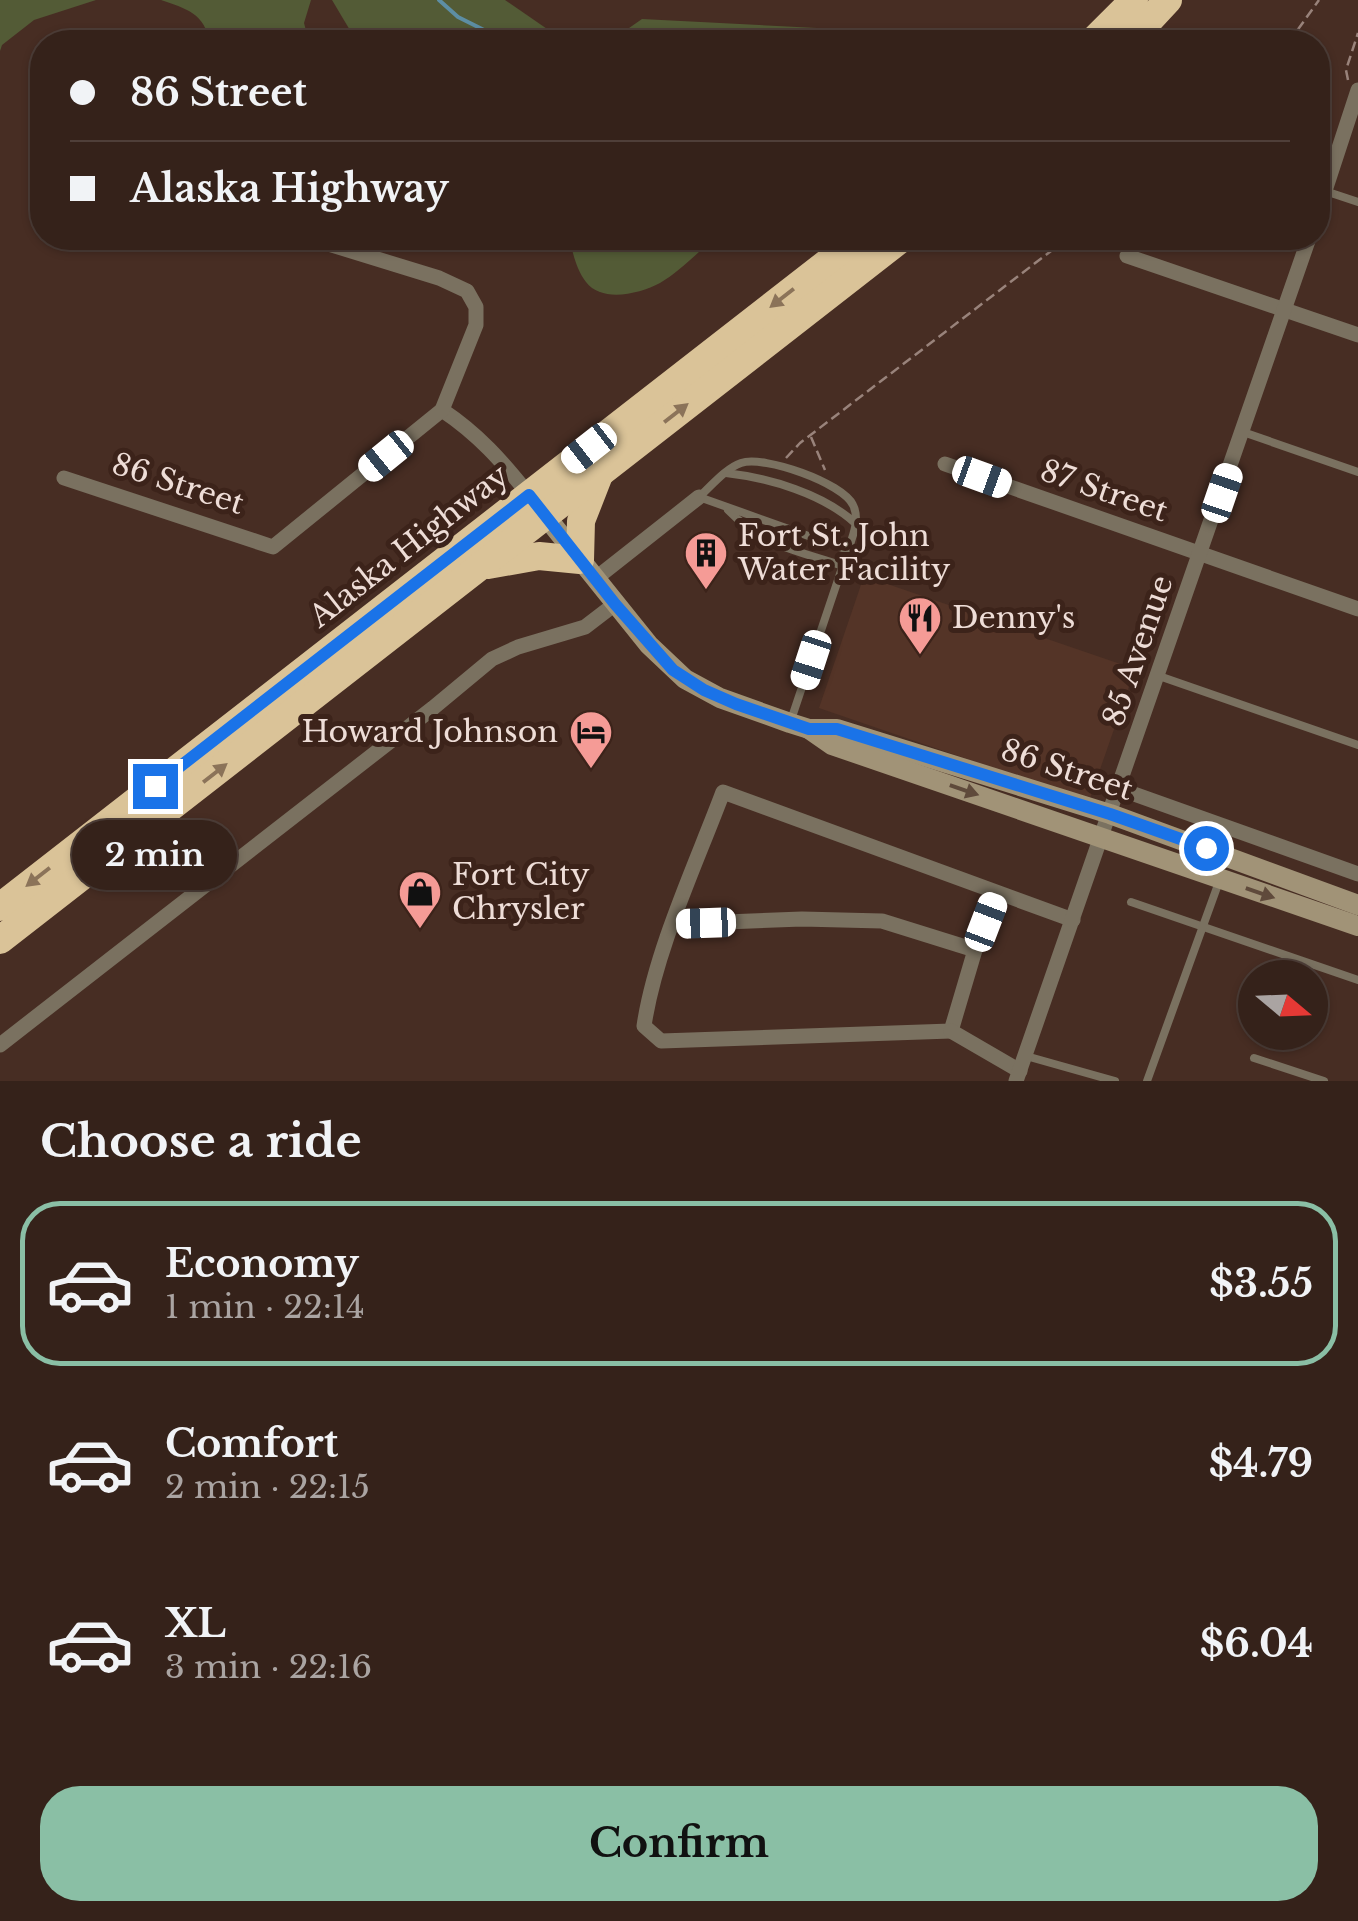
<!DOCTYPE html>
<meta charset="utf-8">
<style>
body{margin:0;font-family:"Libre Baskerville",serif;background:#402f27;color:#f1f3f6;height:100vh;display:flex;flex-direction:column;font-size:38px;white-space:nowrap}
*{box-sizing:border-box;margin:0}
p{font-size:32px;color:#aaa4a2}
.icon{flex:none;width:55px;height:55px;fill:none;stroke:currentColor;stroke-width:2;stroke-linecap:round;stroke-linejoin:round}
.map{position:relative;height:1081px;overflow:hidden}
.details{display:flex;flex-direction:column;background:#35221a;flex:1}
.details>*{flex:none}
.top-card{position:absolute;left:30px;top:30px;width:1300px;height:220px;border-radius:40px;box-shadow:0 2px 8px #0004,0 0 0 2px #4f3f39;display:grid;align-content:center;height:220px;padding:0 40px;background:#35221a}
.needle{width:65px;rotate:109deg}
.tools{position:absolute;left:1238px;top:960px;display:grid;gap:20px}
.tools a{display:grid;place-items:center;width:90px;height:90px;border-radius:50%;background:#35221a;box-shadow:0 2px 8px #0004,0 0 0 2px #4f3f39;font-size:50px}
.end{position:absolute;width:45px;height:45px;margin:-22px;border:12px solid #1a73e8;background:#fff;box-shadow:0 0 0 5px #fff}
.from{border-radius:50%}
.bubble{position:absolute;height:70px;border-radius:35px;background:#35221a;box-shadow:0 2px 8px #0004,0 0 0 2px #4f3f39;font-size:32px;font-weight:700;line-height:70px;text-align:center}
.car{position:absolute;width:30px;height:60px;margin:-30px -15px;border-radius:12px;box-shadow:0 0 8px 2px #0007;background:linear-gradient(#fff 24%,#345 0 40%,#fff 0 76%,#345 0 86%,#fff 0)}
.top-card b{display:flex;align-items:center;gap:35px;height:95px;font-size:38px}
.top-card b+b{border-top:2px solid #4f3f39}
.top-card i{width:25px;height:25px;background:#f1f3f6}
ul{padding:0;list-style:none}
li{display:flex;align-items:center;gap:30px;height:165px;margin:0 20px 15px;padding:0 20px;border:5px solid transparent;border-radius:40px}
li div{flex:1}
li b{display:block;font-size:38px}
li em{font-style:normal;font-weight:700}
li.active{border-color:#8abfa5}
li>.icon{width:90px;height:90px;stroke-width:1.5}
h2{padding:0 40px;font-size:45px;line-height:120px}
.action{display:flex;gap:20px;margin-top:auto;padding:20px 40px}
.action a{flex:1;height:115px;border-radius:40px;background:#8abfa5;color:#111;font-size:40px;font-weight:700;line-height:115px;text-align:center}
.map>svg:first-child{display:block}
.built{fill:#543427}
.green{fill:#535b36}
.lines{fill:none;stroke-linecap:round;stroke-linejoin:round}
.stream{stroke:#5d8ea4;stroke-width:4}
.path{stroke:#99837b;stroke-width:2.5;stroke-dasharray:10 5;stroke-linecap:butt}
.lane{stroke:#7a7160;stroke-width:8}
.street{stroke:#7a7160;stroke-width:15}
.secondary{stroke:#a19377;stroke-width:20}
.highway{stroke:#dac398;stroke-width:28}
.oneway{fill:#8b7359}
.oneway2{fill:#5f4a3b}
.route{stroke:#1a73e8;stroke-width:12}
.labels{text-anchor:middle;stroke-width:10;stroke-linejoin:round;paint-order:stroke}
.street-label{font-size:30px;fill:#eeddd7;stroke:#3c231a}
.poi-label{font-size:30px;fill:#eeddd7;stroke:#3c231a;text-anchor:start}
</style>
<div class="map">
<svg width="1358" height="1081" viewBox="0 0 1358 1081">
<rect width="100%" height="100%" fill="#472d23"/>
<path class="built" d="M864,576L1135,669L1089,801L819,708Z"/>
<g class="green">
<path d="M0,0H96L34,20L2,45L0,51Z"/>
<path d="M161,0H311L304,23L309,42H209C206,14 185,8 161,0Z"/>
<path d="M332,0H505L566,42H357Z"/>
<path d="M642,19L877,31L922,42H609Z"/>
<path d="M569,238H715C698,252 679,272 660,283C639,294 602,303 586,282C576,269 573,253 569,238Z"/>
</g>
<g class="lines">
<path class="stream" d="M439,0L458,17L508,42"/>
<g class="path">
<path d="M1289,42L1319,0"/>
<path d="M1348,80L1346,70L1358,33"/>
<path d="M1099,238L1115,248"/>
<path d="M811,437L825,470"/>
<path d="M786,458L800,443L1068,238"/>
</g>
<g class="lane">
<path d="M1325,191L1358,202"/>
<path d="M1243,432L1358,472"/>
<path d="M726,473C770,478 823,494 855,523"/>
<path d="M728,510C764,547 796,550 843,566"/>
<path d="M1159,676L1358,745"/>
<path d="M790,723L848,550L699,497C711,486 726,468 741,463C764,455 843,483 853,505C860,519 853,536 848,550"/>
<path d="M1131,902L1358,980"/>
<path d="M1026,1056L1115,1081"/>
<path d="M1254,1058L1324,1081"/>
<path d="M1147,1081L1220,879"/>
</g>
<g class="street">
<path d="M1318,212L1358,90"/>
<path d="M1127,256L1358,335"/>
<path d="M442,410C478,434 502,461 529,495"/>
<path d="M945,464L1358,609"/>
<path d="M64,478L273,547L442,410L476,325V307L467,291L439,278L309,238"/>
<path d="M595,579L699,497"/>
<path d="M1120,789L1358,874"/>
<path d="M997,894L975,950L951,1031L661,1041L644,1026C655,951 696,864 723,792L1073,920"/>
<path d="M674,924L802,919L882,921L975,950"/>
<path d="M951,1031L1020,1071"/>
<path d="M0,1045L433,708L492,659L518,647L585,627L615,604"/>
<path d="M1016,1081L1309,238"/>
</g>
<g class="secondary">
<path d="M539,508L649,645L685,679L720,698L790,723L809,729H837L1110,814L1358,905"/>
<path d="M809,729L832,745L1358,926"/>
</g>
<g class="highway">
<path d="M1092,42L1134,0"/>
<path d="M1129,42L1168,0"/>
<path d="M488,565L539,556L580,560L581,521L599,475"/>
<path d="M0,907L859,238"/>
<path d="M0,940L902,238"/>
</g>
</g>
<defs><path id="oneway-solid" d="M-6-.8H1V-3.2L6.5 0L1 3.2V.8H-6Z" transform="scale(2.5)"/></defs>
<g class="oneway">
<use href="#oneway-solid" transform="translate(782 298) rotate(142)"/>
<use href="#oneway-solid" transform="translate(676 413) rotate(-38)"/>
<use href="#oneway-solid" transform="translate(215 773) rotate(-38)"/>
<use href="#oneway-solid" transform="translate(38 877) rotate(142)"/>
</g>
<g class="oneway2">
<use href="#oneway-solid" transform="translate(964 790) rotate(19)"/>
<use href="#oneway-solid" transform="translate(1260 893) rotate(19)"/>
</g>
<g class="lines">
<path class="route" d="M155,786L529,495L615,604L673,670L704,690L736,704L809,729H837L1110,814L1206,848"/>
</g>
<defs>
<g id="building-pin" transform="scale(2.25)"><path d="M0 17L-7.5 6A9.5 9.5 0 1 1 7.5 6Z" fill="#f59b96" stroke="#3c231a"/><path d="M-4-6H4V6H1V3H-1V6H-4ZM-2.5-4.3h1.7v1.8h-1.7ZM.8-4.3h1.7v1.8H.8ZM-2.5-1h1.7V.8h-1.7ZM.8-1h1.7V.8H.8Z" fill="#111"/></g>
<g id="restaurant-pin" transform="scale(2.25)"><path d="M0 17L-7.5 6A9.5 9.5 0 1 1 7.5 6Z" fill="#f59b96" stroke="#3c231a"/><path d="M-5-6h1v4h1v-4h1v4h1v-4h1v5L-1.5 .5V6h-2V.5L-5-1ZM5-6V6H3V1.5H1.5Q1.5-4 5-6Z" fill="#111"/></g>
<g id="hotel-pin" transform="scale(2.25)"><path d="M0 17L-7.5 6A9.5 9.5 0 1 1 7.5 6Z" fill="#f59b96" stroke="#3c231a"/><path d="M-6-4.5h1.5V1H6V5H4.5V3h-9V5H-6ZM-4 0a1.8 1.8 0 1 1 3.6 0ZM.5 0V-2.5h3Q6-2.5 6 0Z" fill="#111"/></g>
<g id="shop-pin" transform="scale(2.25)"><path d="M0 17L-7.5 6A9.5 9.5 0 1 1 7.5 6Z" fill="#f59b96" stroke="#3c231a"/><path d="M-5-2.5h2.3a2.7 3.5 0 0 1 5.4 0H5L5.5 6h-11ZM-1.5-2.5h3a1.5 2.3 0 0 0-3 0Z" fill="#111"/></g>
</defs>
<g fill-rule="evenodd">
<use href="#building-pin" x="706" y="553"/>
<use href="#restaurant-pin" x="920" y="618"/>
<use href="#hotel-pin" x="591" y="732"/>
<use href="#shop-pin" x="420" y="892"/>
</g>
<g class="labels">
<g class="street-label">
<text transform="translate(178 484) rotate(18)" y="10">86 Street</text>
<text transform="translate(1104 491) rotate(19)" y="10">87 Street</text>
<text transform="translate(409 546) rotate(-38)" y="10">Alaska Highway</text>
<text transform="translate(1138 651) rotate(-71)" y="10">85 Avenue</text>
<text transform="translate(1067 770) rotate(18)" y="10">86 Street</text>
</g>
<g class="poi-label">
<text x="738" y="546">Fort St. John<tspan x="738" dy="34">Water Facility</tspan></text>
<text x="952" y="628">Denny's</text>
<text x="558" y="742" text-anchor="end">Howard Johnson</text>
<text x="452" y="885">Fort City<tspan x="452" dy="34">Chrysler</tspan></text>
</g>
</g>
</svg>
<div class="tools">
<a><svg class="needle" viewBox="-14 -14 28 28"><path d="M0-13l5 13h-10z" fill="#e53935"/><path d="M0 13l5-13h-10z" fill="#aaa4a2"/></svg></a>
</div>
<i class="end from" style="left:1206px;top:848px"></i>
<i class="end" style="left:155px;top:786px"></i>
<div class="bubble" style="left:72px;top:820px;width:165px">2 min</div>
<i class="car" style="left:589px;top:448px;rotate:232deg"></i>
<i class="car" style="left:386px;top:456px;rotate:231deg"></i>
<i class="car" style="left:982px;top:477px;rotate:110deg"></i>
<i class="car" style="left:1222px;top:493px;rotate:19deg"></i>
<i class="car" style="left:811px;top:660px;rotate:198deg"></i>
<i class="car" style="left:986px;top:922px;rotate:21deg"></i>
<i class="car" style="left:706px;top:923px;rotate:268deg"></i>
<div class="top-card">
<b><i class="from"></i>86 Street</b>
<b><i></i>Alaska Highway</b>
</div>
</div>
<section class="details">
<h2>Choose a ride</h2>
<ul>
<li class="active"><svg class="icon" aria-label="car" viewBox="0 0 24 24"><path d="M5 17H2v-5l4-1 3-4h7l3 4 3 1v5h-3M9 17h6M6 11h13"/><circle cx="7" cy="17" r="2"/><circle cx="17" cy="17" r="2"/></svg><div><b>Economy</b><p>1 min · 22:14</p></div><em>$3.55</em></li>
<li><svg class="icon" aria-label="car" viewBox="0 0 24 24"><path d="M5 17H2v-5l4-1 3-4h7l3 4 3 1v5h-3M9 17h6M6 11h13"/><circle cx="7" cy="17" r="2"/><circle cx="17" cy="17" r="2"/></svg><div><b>Comfort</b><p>2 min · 22:15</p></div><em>$4.79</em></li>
<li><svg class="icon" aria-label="car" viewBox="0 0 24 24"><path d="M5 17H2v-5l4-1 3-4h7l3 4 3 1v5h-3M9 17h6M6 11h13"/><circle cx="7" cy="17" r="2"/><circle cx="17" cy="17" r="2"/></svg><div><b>XL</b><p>3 min · 22:16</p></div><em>$6.04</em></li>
</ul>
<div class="action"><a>Confirm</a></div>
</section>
